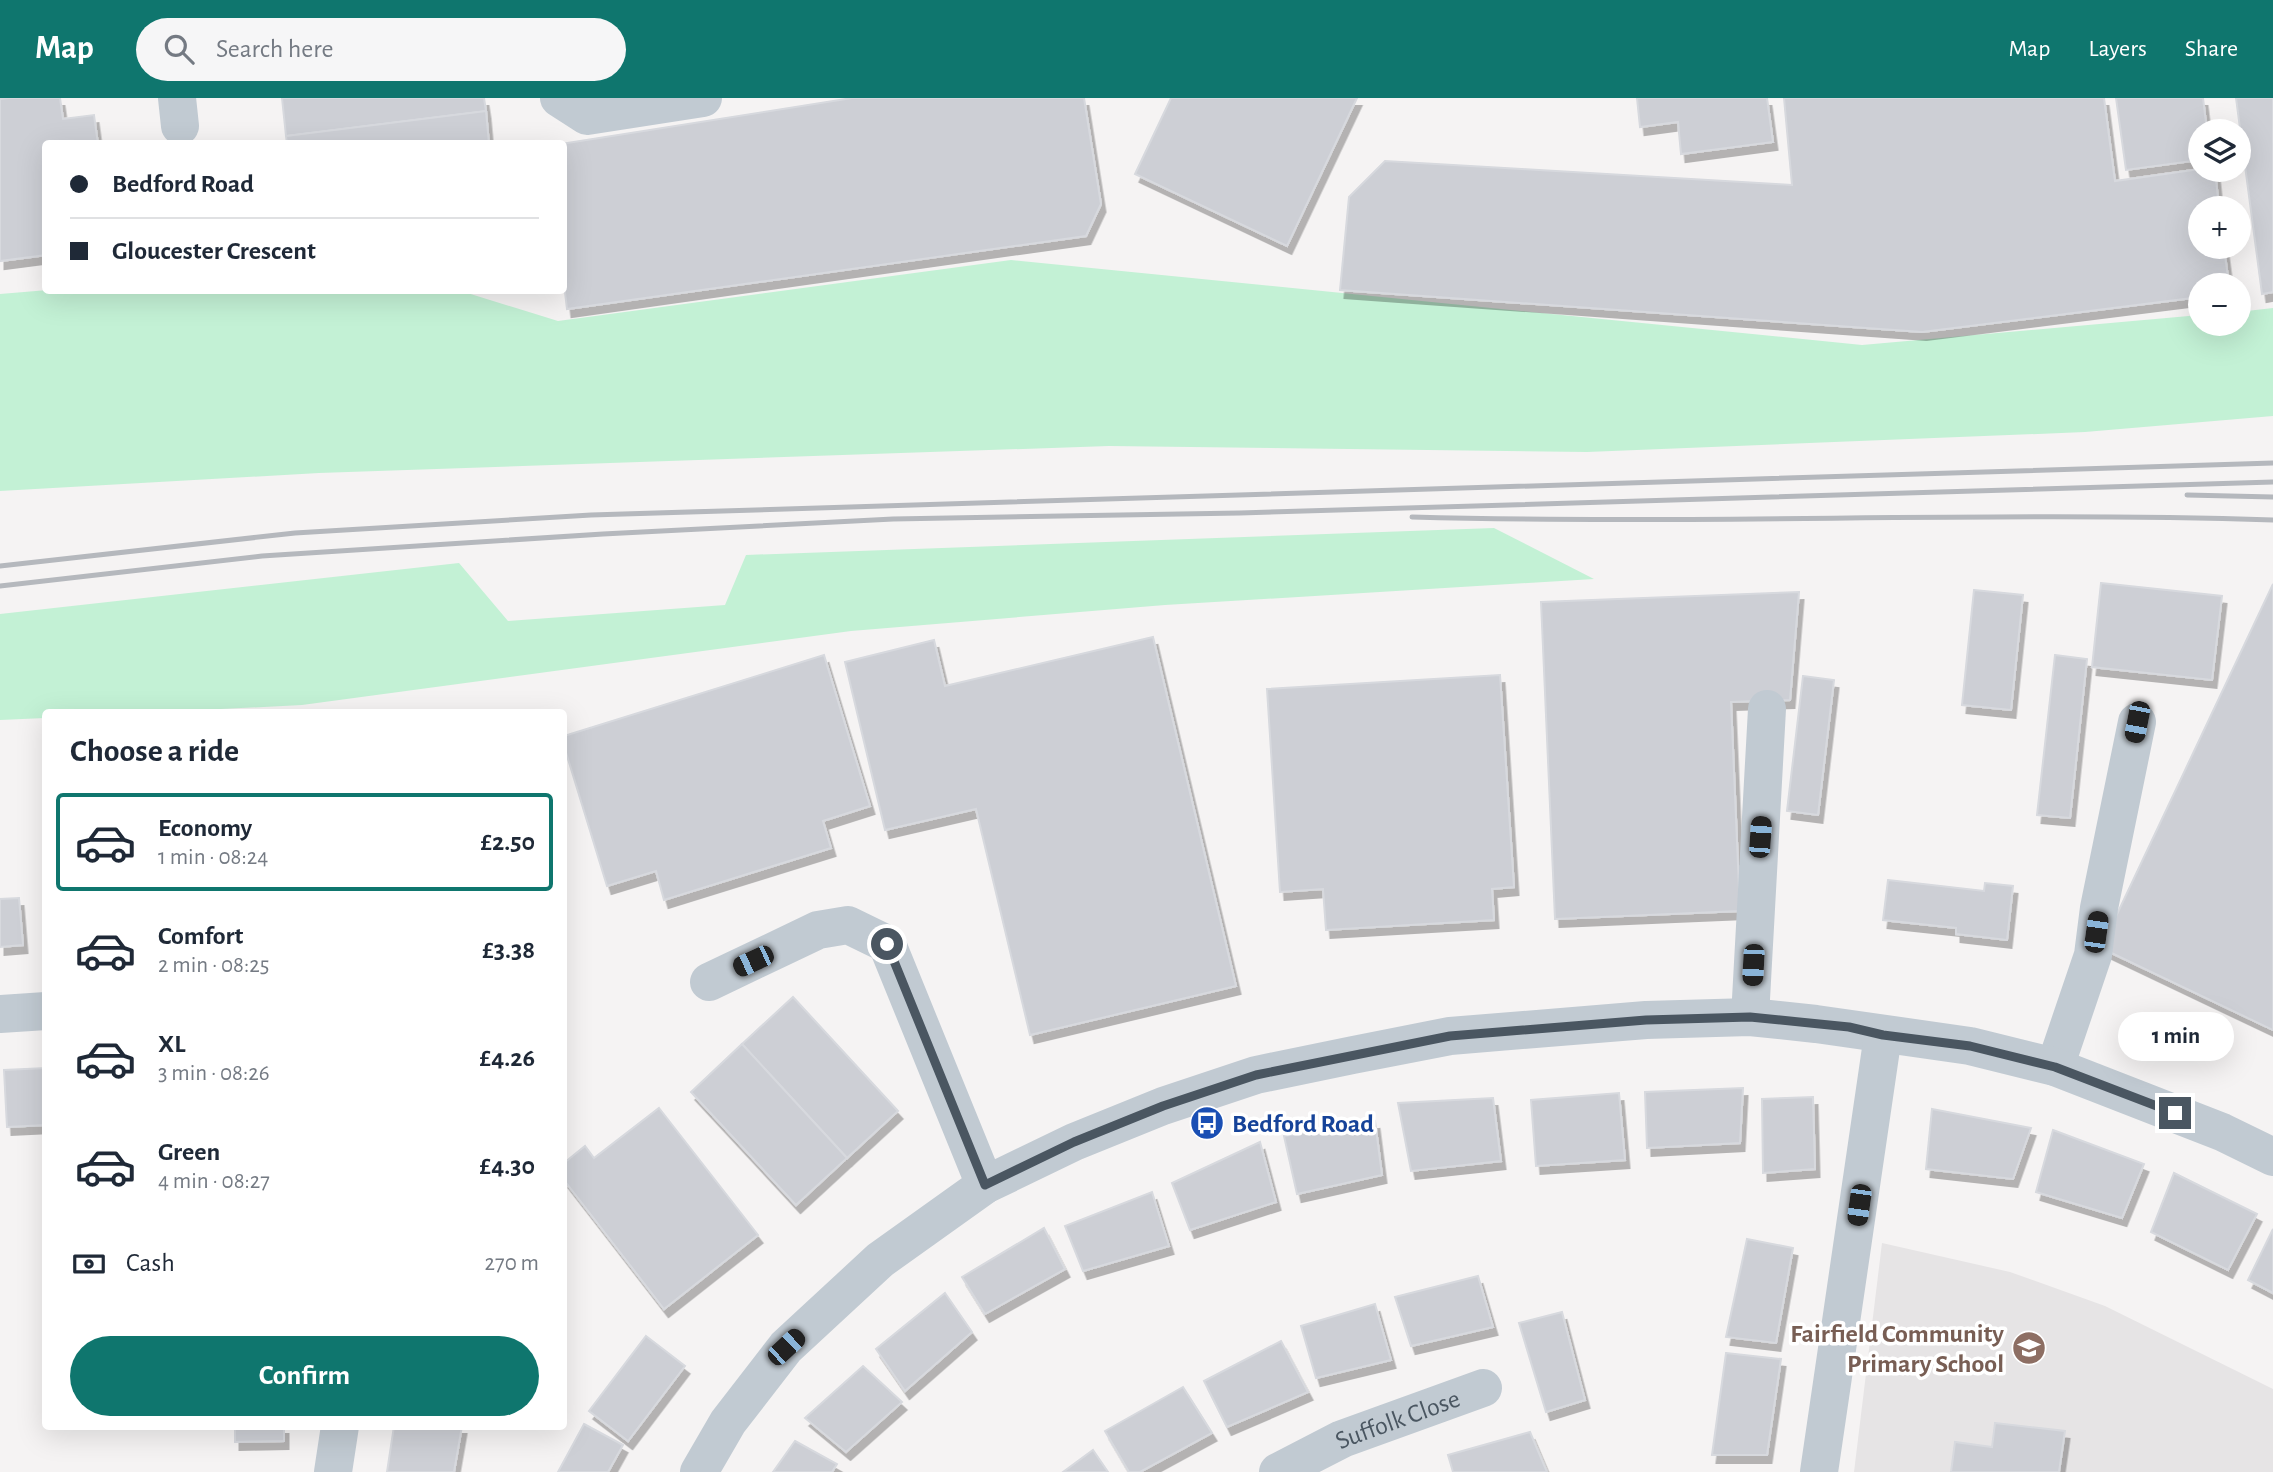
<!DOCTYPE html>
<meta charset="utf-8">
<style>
body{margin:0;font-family:"Alegreya Sans",sans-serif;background:#f6f6f7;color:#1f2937;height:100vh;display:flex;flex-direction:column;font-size:26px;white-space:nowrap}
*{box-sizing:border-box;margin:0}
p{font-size:23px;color:#747a83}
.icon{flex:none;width:38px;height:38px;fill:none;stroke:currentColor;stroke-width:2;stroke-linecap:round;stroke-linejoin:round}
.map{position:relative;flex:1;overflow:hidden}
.sheet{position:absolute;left:42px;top:611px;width:525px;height:721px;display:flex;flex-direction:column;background:#fff;border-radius:7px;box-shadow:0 7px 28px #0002}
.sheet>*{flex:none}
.hud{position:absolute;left:42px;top:42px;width:525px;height:154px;border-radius:7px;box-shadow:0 7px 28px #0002;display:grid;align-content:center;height:154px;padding:0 28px;background:#fff}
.tools{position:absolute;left:2188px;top:21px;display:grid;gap:14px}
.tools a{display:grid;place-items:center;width:63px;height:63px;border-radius:50%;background:#fff;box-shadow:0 7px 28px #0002;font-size:35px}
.end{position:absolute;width:32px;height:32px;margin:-16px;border:9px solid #4a5661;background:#fff;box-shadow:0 0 0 4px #fff}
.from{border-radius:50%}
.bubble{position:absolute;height:49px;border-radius:24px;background:#fff;box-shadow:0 7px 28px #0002;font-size:23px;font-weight:600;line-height:49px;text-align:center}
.car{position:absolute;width:21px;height:42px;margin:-21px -10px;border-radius:9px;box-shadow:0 0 5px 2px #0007;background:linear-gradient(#222 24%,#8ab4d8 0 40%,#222 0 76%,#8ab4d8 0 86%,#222 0)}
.hud b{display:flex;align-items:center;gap:24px;height:66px;font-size:26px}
.hud b+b{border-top:2px solid #e0e1e3}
.hud i{width:18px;height:18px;background:#1f2937}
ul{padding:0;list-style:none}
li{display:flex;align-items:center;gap:21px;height:98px;margin:0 14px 10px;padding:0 14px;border:4px solid transparent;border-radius:7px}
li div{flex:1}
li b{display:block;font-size:26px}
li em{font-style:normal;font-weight:600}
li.current{border-color:#0f766e}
li>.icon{width:63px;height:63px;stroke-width:1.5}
h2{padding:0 28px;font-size:32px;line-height:84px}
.pay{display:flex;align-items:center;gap:18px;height:77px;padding:0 28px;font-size:26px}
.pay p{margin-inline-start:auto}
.button{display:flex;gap:14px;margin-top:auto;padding:14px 28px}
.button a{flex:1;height:80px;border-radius:42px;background:#0f766e;color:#fff;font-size:28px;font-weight:600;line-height:80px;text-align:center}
header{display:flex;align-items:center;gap:42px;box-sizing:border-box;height:98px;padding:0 35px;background:#0f766e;color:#fff}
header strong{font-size:33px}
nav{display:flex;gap:38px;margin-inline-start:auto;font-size:24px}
.search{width:490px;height:63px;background:#f6f6f7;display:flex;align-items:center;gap:18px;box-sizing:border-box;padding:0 24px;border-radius:38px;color:#747a83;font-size:26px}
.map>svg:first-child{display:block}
.education{fill:#e6e4e5}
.green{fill:#c3f1d5}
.building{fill:#cdcfd5;stroke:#d7d9de;stroke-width:2;filter:url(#shadow)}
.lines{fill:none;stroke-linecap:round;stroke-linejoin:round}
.minor{stroke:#c1cad2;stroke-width:38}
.rail{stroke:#b5b8bd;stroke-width:5}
.route{stroke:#4a5661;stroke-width:9}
.labels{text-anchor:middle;stroke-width:7;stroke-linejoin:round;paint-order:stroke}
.transit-label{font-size:26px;font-weight:bold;fill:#164399;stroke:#fff;text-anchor:start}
.education-label{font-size:26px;font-weight:bold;fill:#785e54;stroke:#fff;text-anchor:end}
.street-label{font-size:26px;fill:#4a5661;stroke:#fff}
</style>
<header>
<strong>Map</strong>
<div class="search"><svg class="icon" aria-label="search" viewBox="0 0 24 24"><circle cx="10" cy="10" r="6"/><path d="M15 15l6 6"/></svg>Search here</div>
<nav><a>Map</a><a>Layers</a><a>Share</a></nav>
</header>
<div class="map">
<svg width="2273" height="1374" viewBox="0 0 2273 1374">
<defs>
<filter id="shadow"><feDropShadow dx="4.5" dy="8" stdDeviation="0" flood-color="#0004"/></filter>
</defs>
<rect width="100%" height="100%" fill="#f5f3f3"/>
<path class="education" d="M1882,1145L2010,1174L2105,1208L2273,1291V1374H1854Z"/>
<g class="green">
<path d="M1011,162L1862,247L2200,217V226H2238V214L2273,210V318L2085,334L1587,354L1109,348L319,375L0,393V196L48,192L461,193L558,223Z"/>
<path d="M1494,430L1594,481L1165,507L851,533L302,607L161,614H46L45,620L0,622V516L459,465L508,523L725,507L746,457Z"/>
</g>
<g class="building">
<path d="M10,0H60L63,21L94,17L98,46H46V157L0,163V1Z"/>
<path d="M282,0H484L486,13L286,38Z"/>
<path d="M852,0H1084L1101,106L1086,138L567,211L564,186V46H561Z"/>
<path d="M1171,0H1357L1287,148L1135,76Z"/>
<path d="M1637,0H1767L1773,44L1681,56L1678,24L1640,29Z"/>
<path d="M1784,0H2104L2115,83L2200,71L2215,72L2219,110H2200V149H2224L2229,187H2200V199L1922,234L1340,192L1349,99L1385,63L1792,87Z"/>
<path d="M2116,0H2203L2207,33H2200V62L2126,72Z"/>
<path d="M2236,0H2273V194L2262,196Z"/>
<path d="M486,13L489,46H287L286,38Z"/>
<path d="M2101,485L2222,498L2212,582L2092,569Z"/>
<path d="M2273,486V932L2101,850Z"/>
<path d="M1974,492L2023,497L2011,612L1962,607Z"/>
<path d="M1799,494L1790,602L1731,604L1740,813L1555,821L1541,504Z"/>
<path d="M1153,539L1236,888L1030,937L976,711L885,732L845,564L934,542L945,588Z"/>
<path d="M824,557L870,708L823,723L831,750L664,802L656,773L607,788L564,648V638Z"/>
<path d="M2055,557L2087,561L2070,720L2037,717Z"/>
<path d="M1500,577L1514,789L1492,791L1494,822L1326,832L1323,791L1280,794L1267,591Z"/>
<path d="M1803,578L1834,582L1818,717L1787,713Z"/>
<path d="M1888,782L1984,793L1985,785L2013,788L2007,842L1956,836V830L1883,822Z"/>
<path d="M19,800L23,847L0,849V801Z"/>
<path d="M793,899L898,1013L847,1060L742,946Z"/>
<path d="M742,946L847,1060L796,1107L691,994Z"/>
<path d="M46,970V1027L7,1029L4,972Z"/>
<path d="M1743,990L1740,1045L1647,1050L1645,994Z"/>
<path d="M1619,995L1625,1062L1536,1068L1531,1002Z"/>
<path d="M1813,999L1815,1071L1763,1075L1762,1001Z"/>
<path d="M1493,1000L1501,1063L1411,1073L1398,1005Z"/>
<path d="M659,1010L758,1137L664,1211L564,1082V1065L585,1048L594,1060Z"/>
<path d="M1932,1011L2031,1030L2013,1081L1926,1071Z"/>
<path d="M1375,1023L1382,1077L1297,1096L1284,1038Z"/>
<path d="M2053,1032L2144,1066L2122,1120L2036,1094Z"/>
<path d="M1260,1044L1276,1104L1190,1132L1172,1085Z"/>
<path d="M2174,1075L2257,1116L2228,1172L2151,1134Z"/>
<path d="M1152,1094L1169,1148L1083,1173L1065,1128Z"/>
<path d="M1044,1130L1065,1171L985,1216L962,1179Z"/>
<path d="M2273,1131V1195L2248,1182Z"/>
<path d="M1747,1141L1793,1150L1776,1245L1726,1239Z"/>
<path d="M1478,1178L1493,1229L1411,1248L1395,1199Z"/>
<path d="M945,1195L972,1234L905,1293L876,1251Z"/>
<path d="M1375,1206L1391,1262L1316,1280L1301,1228Z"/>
<path d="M1562,1214L1585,1302L1546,1314L1519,1225Z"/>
<path d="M646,1238L685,1268L628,1343L589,1313Z"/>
<path d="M1281,1243L1308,1294L1227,1329L1204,1283Z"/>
<path d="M1726,1255L1781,1261L1767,1357H1712Z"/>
<path d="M863,1268L902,1304L846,1354L805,1320Z"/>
<path d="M1183,1289L1212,1335L1140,1374H1129L1105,1333Z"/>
<path d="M1995,1325L2065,1333L2059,1374H1951L1955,1344L1992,1349Z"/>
<path d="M584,1326L623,1347L608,1374H558Z"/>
<path d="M235,1328H284V1343L235,1344Z"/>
<path d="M394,1328H462L454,1374H387Z"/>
<path d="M1530,1334L1547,1374H1453L1448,1357Z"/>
<path d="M795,1343L837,1366L832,1374H773Z"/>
<path d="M1093,1352L1108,1374H1063Z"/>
</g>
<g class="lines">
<g class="minor">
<path d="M177,0L180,28"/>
<path d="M559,0L587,18L703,0"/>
<path d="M709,884L818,832L848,827L887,846L985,1087"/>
<path d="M0,916L46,913"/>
<path d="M1750,919L1767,611"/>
<path d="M2055,969L2093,857L2099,810L2137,624"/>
<path d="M333,1374L340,1328"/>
<path d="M699,1374L728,1324L786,1249L880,1162L985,1087L1074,1044L1163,1008L1256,977L1353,957L1450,938L1646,922L1750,919L1816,926L1970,948L2055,969L2222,1034L2273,1059"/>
<path id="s1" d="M1278,1374L1342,1341L1483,1290"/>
<path d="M1819,1374L1883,937"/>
</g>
<g class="rail">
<path d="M2187,397L2273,399"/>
<path d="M1412,419C1699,427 1986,413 2273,422"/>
<path d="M0,468L295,435L591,417L2273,365"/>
<path d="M0,488L262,458L603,436L893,421L1240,415L2273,384"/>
</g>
</g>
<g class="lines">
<path class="route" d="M887,846L985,1087L1074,1044L1163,1008L1256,977L1450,938L1646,922L1750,919L1849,929L1883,937L1970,948L2055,969L2175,1015"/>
</g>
<defs>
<g id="bus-disc" transform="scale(1.75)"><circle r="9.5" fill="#1a4fb4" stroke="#fff"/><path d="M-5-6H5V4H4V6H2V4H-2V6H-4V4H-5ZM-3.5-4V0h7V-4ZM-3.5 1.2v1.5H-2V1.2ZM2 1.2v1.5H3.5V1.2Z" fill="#fff"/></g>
<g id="school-disc" transform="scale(1.75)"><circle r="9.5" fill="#8d6e63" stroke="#fff"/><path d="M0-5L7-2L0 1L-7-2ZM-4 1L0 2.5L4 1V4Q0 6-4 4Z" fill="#fff"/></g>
</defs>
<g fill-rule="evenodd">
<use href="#bus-disc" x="1207" y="1025"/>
<use href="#school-disc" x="2029" y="1250"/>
</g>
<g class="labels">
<g class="transit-label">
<text x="1232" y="1034">Bedford Road</text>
</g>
<g class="education-label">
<text x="2004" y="1244">Fairfield Community<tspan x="2004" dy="30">Primary School</tspan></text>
</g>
<g class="street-label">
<text dy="9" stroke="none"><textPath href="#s1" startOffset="131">Suffolk Close</textPath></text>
</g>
</g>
</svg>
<div class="tools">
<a><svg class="icon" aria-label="layers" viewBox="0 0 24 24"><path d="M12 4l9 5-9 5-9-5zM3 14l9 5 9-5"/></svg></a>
<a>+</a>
<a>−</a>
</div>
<i class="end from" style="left:887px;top:846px"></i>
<i class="end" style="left:2175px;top:1015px"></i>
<div class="bubble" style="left:2118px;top:914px;width:116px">1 min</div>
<i class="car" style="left:2137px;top:624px;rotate:191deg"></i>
<i class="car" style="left:1760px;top:739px;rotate:4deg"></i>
<i class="car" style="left:2096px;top:834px;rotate:8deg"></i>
<i class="car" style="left:753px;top:863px;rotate:245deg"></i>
<i class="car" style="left:1753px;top:867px;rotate:183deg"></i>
<i class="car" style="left:1859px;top:1107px;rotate:188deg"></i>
<i class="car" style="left:786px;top:1249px;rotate:47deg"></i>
<div class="hud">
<b><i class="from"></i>Bedford Road</b>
<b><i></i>Gloucester Crescent</b>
</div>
<section class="sheet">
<h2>Choose a ride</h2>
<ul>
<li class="current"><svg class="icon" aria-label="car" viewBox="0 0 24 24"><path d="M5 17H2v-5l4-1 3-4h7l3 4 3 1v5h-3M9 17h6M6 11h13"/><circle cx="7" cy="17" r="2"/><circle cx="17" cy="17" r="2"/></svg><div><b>Economy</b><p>1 min · 08:24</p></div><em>£2.50</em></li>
<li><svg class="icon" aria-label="car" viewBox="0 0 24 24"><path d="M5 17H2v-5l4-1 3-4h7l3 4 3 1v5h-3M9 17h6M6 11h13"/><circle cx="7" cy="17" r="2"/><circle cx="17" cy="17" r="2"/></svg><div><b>Comfort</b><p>2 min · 08:25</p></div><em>£3.38</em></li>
<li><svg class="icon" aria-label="car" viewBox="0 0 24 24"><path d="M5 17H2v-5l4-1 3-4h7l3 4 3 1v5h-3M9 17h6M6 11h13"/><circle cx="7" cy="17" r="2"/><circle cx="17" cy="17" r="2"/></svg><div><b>XL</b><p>3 min · 08:26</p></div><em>£4.26</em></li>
<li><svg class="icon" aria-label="car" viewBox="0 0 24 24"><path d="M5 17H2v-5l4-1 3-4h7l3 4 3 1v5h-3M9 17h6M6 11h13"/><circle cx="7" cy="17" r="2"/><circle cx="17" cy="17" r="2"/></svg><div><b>Green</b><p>4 min · 08:27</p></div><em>£4.30</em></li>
</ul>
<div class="pay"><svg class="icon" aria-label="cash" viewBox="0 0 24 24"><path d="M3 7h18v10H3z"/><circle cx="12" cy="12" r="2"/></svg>Cash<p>270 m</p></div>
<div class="button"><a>Confirm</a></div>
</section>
</div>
